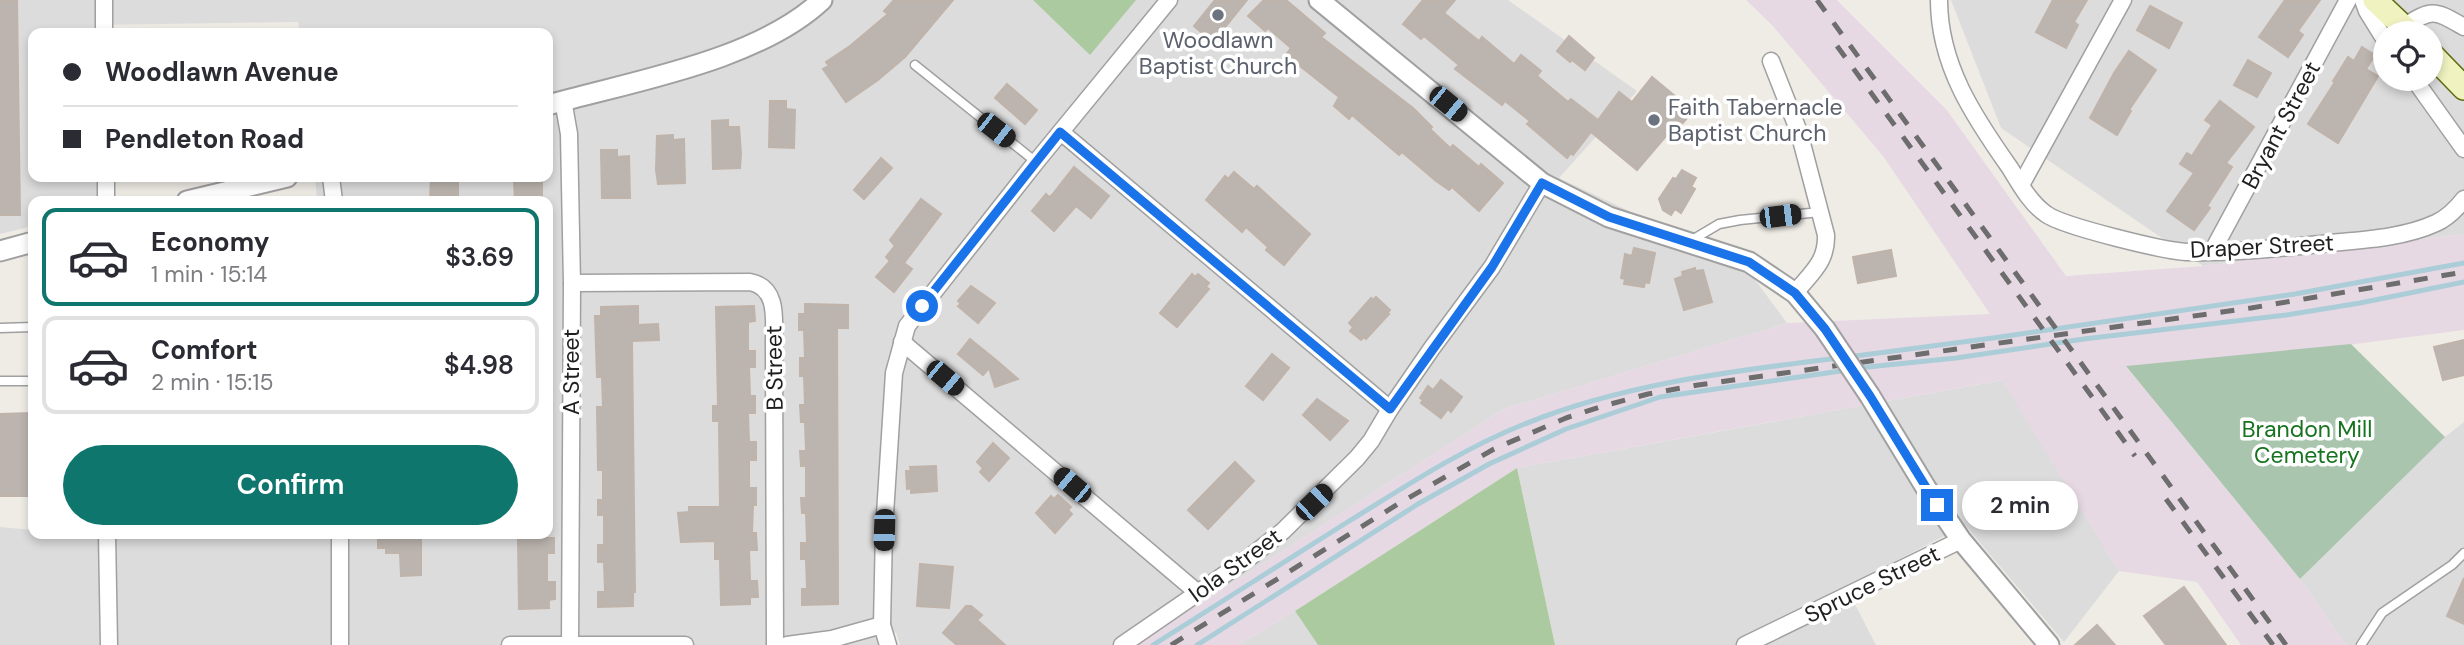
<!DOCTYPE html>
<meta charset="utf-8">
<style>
body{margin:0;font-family:"DM Sans",sans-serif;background:#f7f7f7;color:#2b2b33;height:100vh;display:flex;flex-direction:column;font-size:26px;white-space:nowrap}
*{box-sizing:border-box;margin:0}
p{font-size:23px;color:#7c7c81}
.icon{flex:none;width:38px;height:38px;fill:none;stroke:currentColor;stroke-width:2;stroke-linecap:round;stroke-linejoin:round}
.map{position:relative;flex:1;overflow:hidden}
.side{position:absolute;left:28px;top:196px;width:525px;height:343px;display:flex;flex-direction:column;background:#fff;border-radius:14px;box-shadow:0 4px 10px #0003}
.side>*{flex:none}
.hud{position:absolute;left:28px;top:28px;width:525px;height:154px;border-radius:14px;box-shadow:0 4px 10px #0003;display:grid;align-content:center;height:154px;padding:0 35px;background:#fff}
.tools{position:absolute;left:2373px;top:21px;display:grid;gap:14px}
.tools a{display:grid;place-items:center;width:70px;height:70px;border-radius:50%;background:#fff;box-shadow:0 4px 10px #0003;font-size:35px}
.end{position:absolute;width:32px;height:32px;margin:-16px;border:9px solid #1a73e8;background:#fff;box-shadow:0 0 0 4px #fff}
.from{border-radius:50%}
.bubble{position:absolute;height:49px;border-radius:24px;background:#fff;box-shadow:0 4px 10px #0003;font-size:23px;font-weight:600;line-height:49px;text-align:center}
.car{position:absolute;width:21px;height:42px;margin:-21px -10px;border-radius:9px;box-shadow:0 0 5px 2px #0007;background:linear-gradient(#222 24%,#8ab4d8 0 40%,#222 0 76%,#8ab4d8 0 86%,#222 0)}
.hud b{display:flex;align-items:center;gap:24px;height:66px;font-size:26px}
.hud b+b{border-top:2px solid #e1e1e2}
.hud i{width:18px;height:18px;background:#2b2b33}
ul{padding:12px 0 0;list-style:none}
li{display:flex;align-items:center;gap:21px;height:98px;margin:0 14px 10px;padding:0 21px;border:4px solid #e1e1e2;border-radius:14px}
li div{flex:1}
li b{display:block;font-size:26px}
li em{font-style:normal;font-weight:600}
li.selected{border-color:#0f766e}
li>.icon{width:63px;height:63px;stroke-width:1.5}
.primary-button{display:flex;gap:14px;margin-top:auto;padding:14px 35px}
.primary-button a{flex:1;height:80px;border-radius:42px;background:#0f766e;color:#fff;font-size:28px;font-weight:600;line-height:80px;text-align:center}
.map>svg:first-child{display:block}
.residential{fill:#dddcdc;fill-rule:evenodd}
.industrial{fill:#e7d9e4}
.forest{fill:#abca9f}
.cemetery{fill:#aac5ae}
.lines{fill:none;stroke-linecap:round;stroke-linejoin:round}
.stream{stroke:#abcdd8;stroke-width:5}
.building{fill:#bcb5af;stroke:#bfb3aa;stroke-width:2}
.service-casing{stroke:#a0a0a0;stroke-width:11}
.minor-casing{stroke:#a0a0a0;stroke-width:19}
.tertiary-casing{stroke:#a0a0a0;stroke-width:23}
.secondary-casing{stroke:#616b10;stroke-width:26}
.service{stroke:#fff;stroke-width:8}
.minor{stroke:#fff;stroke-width:16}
.tertiary{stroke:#fff;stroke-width:19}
.secondary{stroke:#f0f3c0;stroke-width:23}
.rail{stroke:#6d6d6d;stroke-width:5;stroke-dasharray:14 14;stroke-linecap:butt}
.tertiary-bridge-casing{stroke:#a0a0a0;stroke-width:23;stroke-linecap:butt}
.tertiary-bridge{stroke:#fff;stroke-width:19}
.route{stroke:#1a73e8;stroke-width:9}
.worship-dot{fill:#6b7280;stroke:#fff;stroke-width:2.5}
.labels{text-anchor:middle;stroke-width:7;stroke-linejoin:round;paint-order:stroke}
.worship-label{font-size:23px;fill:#5b616d;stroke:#fff}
.street-label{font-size:23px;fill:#1f1f1f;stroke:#fff}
.park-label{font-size:23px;fill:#17731f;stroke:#fff}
</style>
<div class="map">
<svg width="2464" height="645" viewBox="0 0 2464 645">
<rect width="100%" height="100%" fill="#efece6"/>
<g class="residential">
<path d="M0,0H1508L1637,91L1559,178L1744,265L1787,323L1504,409L1136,645H900L896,632L879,645H0V527L33,530V534L105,535L548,534V201H317L315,177H548V33H300L298,22L95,25L94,33H33V177H98L99,201H33V226L0,234Z"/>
<path d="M1951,0H2464V234L2203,266L2001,128ZM2385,33H2431V79H2385Z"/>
<path d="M2003,380L2119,571L2064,642L1965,525L1846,587L1876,645H1555L1517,468Z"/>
<path d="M2464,422V645H2346L2300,579L2445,437Z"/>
<path d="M1295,611L1318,645H1238Z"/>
</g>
<path class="industrial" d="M1746,0H1837L1946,109L2066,276L2203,266L2464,234V330L2324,348L2126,366L2300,579L2346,645H2241L2197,582L2119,571L2002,380L1517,468L1295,611L1238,645H1136L1504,409L1787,323L1990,314L1883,156L1772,25Z"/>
<g class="forest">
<path d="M1033,0H1136L1090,55Z"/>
<path d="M1517,468L1555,645H1318L1295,611Z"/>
</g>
<path class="cemetery" d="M2351,344L2445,437L2300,579L2126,366Z"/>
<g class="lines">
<g class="stream">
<path d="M1848,357L1993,338L2295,294L2464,263"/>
<path d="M1858,368L1956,358L2084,339L2286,315L2360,303L2464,282"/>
<path d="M1153,645C1217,604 1282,564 1346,523C1403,488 1460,450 1522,425C1622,384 1732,371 1838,358"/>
<path d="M1197,645L1418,504L1489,464L1566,429L1660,397L1848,370"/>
</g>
</g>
<g class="building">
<path d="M0,0H17L20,215H0Z"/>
<path d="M894,0H953L905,57L878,80L846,102L823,69L829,66L826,62L850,46L888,14L884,11Z"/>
<path d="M1215,0H1247L1213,42L1194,26Z"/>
<path d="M1264,0H1286L1325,33L1321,37L1413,108L1432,127L1430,129L1450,148L1453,145L1479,167L1481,164L1503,183L1479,211L1452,187L1449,190L1436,181L1402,152L1399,155L1352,115L1349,119L1334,106L1339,97L1300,66L1297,69L1287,60L1288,58L1285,56L1291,48L1268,28L1265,31L1248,16Z"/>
<path d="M1423,0H1455L1444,13L1479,41L1482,37L1514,64L1521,55L1541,71L1537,76L1568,102L1571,99L1598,120L1619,92L1632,102L1652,77L1693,111L1675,132L1672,129L1637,170L1591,132L1573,155L1571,153L1567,158L1527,124L1530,121L1505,101L1502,105L1455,69L1459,65L1424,36L1421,39L1403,24Z"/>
<path d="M2053,0H2087L2074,22L2078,25L2066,48L2036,32Z"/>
<path d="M2285,0H2320L2298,31L2303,35L2288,57L2259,37Z"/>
<path d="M2150,6L2182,23L2169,48L2137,30Z"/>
<path d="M1569,36L1594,58L1585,70L1572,60L1570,62L1557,51Z"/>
<path d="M2362,47L2375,55L2366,69L2378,76L2338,143L2308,124L2335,82L2333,81L2348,57L2354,61Z"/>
<path d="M2129,51L2156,70L2129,110L2131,111L2117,135L2090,118L2114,73Z"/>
<path d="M2248,60L2271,73L2257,97L2234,85Z"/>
<path d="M1007,84L1037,110L1025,124L995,98Z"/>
<path d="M770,101H786V109L795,110L794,148L769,147Z"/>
<path d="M2220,101L2254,127L2226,163L2232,167L2207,206L2210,208L2194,230L2167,211L2194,173L2180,164L2187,153L2192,156L2212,125L2205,120Z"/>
<path d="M728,120V127H739L741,154L740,168L713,169L712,121Z"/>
<path d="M673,135V140L684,139L685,183L658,184L656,170L657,136Z"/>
<path d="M601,150H617V157L629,156L630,198H602Z"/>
<path d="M881,158L892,168L864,199L854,190Z"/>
<path d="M1074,167L1109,196L1091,218L1076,206L1054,231L1032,211L1046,194L1049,197L1052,195Z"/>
<path d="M1682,170L1696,178L1691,187L1695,189L1681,213L1675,209L1671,215L1663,210L1659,199L1673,178L1676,179Z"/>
<path d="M1234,172L1254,189L1257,186L1310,234L1284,265L1266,250L1268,247L1246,227L1242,232L1206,200L1225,176L1228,179Z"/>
<path d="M431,177H458V201H430Z"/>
<path d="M526,177H542V201H515L514,180H526Z"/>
<path d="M921,199L941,214L904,263L912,269L894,292L876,277L890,261L886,257L895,246L890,240Z"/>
<path d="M1634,248L1655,253L1649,283L1645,282L1644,287L1624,284L1625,279L1621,278L1625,254L1632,256Z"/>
<path d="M1891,250L1896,276L1858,283L1853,257Z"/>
<path d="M1695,268V271L1703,270L1712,302L1684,310L1675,279L1683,276L1682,272Z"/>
<path d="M1192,274L1195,277L1198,274L1209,283L1206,287L1209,289L1177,327L1160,313Z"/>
<path d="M971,286L995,303L978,323L958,306L961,304L958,301Z"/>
<path d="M1376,297L1390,310L1387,313L1389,314L1366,339L1364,337L1361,340L1350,331L1353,327L1349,323L1371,298L1373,300Z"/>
<path d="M805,304L848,305V328H837L838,604L802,605V589H807L806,559H801V543H807L806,513H802L801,498H806V466H801L800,451H806L805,422H801L800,405H805L804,376H800V358H805L804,330H799V314H805Z"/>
<path d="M638,306V325L658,324L659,340L632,341L635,592H633V606L598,607V592H605L604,562H598V545H604V515H598V500H603V470H598L597,407H603L602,377H597L595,316H601V307Z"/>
<path d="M754,306L755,321L748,322V351H755V367H749L750,396H755V413H748L749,442H756V460H749V488H756V505H753L752,533H756L757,550H749L750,581H757L758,597H750V604L721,605L720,559H715V541L681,542L678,513L689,512V507H720L719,421H713V406H718L716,307Z"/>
<path d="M970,339L996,360L1018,379L995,387L989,368L983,375L958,354Z"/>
<path d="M2464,340V375L2443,380L2434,347Z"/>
<path d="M1272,354L1289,368L1263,400L1246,386Z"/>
<path d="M1441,380L1462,397L1451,412L1448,409L1441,418L1421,403L1423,400L1420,398L1428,386L1433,390Z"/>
<path d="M1317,399L1348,421L1330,440L1303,415Z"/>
<path d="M31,413L33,496H0V414Z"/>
<path d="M993,443L1009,458L989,481L980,472L983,468L977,462Z"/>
<path d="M1235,462L1254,481L1208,529L1188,510Z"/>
<path d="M936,466L937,491L911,493V488L907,489L906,471H911L910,467Z"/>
<path d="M1058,495L1071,507L1068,510L1072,514L1055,533L1036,513L1051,496L1054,499Z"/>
<path d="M378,534H421V575L401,576L400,553H386V548H378Z"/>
<path d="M518,538H554V553H547V582H555V599L549,600V608L519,609Z"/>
<path d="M920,564L953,567L949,608L917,606Z"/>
<path d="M2464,578V624L2447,616Z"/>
<path d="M2184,587L2226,645H2166L2144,616Z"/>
<path d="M966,606H971L982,615L977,620L1005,645H957L943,633Z"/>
<path d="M2097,625L2115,645H2075Z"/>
</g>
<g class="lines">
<g class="service-casing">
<g id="service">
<path d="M915,65L1036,162"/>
<path d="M1692,240L1719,224L1740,220L1820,212"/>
<path d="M0,328L33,327"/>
<path d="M0,381H33"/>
<path d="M2361,645L2382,613L2452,565L2464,553"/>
</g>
</g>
<g class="minor-casing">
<g id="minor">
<path d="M104,0V33"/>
<path d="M1939,0C1939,65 1974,117 2010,168C2020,184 2030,203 2046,214C2062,226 2167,252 2189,252C2233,253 2278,248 2321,244C2359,240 2401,239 2436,223C2447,218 2457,208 2464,199"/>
<path d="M2363,0L2367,11L2385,40"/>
<path d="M2403,27C2433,8 2434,10 2464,27"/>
<path d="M1771,61L1799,132L1826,235C1827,262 1811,273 1795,293"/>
<path d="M2414,79L2464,149"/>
<path d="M563,100L569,134L572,283L570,644"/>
<path d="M1061,132L1390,409"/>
<path d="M106,177V201"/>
<path d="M331,177L334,201"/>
<path d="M2021,185L2123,0"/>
<path d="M2213,250L2348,0"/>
<path d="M572,283L750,282C781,288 773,325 774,349L775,645"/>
<path d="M902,342L1198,593"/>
<path d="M107,534L109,645"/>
<path d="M340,534V645"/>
<path d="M510,645H685"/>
<path d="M787,645L832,639L882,625"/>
<path d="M888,645L882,625L884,530L894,373L907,326L1036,162L1169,0"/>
<path d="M1122,645L1250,557L1283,531L1357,458L1371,441L1390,409L1432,348L1492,267L1542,183"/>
<path d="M1745,645L1961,540"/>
</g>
</g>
<g class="tertiary-casing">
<g id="tertiary">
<path d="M1319,0L1542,183L1609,217L1749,262L1795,293L1825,329"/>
<path d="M548,105C633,81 757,61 822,0"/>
<path d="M187,201L287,177"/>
<path d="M0,251L33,242"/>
<path d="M1870,396L1926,488L1961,540L2049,645"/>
</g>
</g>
<g class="secondary-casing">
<g id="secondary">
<path d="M2375,0L2410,33"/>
<path d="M2431,54L2464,88"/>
</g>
</g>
<use href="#service" class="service"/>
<use href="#minor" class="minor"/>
<use href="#tertiary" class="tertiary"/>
<use href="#secondary" class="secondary"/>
<g class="rail">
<path d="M1817,0L2286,645"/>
<path d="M1837,46L2135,456"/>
<path d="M2166,499L2273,645"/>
<path d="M1171,645L1398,504L1494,449L1566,418L1603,406L1648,394L1698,385L2251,308L2464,272"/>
</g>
<g class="tertiary-bridge-casing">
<path id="tertiary-bridge" d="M1825,329L1870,396"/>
</g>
<use href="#tertiary-bridge" class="tertiary-bridge"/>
</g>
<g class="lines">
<path class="route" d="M922,306L1060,132L1390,409L1492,267L1542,183L1609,217L1749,262L1795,293L1825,329L1870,396L1937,505"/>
</g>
<g class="worship-dot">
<circle cx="1218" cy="15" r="7"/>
<circle cx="1654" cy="120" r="7"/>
</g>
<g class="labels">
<g class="worship-label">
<text x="1218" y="48">Woodlawn<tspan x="1218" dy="26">Baptist Church</tspan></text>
<text x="1668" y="115" text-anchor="start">Faith Tabernacle<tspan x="1668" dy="26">Baptist Church</tspan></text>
</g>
<g class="street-label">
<text transform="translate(2281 125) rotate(-62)" y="8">Bryant Street</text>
<text transform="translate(2262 246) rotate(-3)" y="8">Draper Street</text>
<text transform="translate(774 368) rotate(-91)" y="8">B Street</text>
<text transform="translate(571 372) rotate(-90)" y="8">A Street</text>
<text transform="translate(1235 565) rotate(-36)" y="8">Iola Street</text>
<text transform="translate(1872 584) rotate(-26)" y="8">Spruce Street</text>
</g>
<g class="park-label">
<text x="2307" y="437">Brandon Mill<tspan x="2307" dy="26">Cemetery</tspan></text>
</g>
</g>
</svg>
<div class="tools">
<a><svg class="icon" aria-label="locate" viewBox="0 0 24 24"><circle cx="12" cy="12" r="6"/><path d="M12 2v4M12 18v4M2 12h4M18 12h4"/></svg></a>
</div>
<i class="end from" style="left:922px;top:306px"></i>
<i class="end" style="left:1937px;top:505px"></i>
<div class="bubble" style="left:1962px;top:481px;width:116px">2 min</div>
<i class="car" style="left:1448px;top:104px;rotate:129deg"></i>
<i class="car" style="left:996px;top:130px;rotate:128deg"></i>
<i class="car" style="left:1780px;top:216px;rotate:83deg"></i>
<i class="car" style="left:945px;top:378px;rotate:130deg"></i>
<i class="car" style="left:1072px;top:485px;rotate:310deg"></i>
<i class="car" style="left:1314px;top:502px;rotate:46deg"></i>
<i class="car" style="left:884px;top:530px;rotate:182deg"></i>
<div class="hud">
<b><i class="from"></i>Woodlawn Avenue</b>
<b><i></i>Pendleton Road</b>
</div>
<section class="side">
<ul>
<li class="selected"><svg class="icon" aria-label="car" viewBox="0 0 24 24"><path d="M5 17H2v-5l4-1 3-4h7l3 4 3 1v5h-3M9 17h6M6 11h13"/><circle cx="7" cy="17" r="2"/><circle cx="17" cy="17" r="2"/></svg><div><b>Economy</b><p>1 min · 15:14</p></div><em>$3.69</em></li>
<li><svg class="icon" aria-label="car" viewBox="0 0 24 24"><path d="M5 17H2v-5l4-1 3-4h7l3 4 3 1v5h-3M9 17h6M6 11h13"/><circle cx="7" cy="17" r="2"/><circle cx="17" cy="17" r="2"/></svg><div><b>Comfort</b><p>2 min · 15:15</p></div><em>$4.98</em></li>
</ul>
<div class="primary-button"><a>Confirm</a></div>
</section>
</div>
